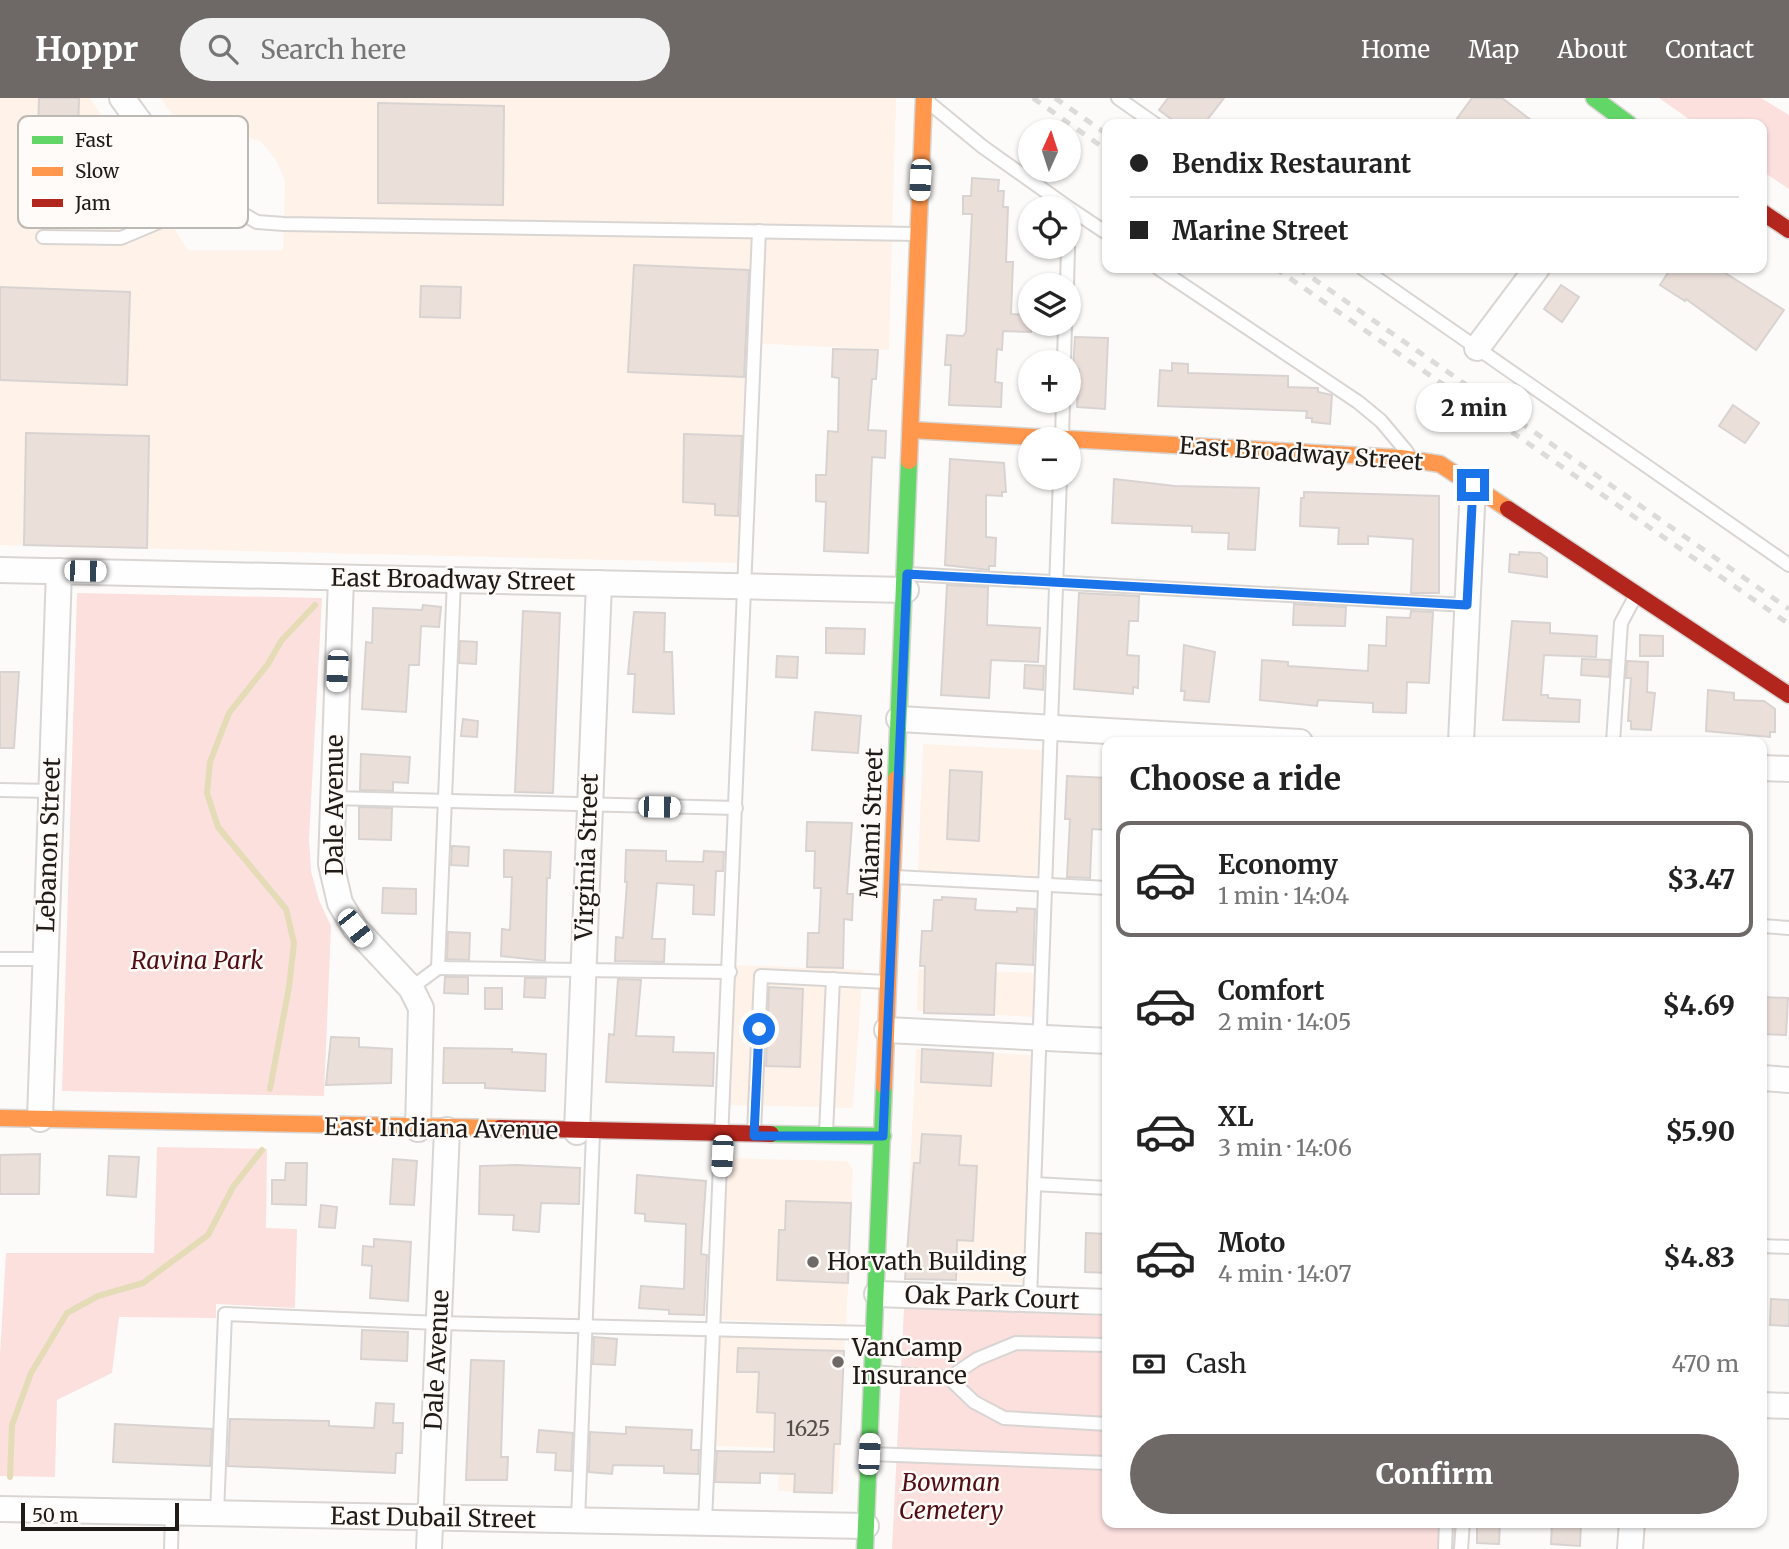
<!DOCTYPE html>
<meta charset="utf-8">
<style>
body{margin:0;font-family:Merriweather,serif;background:#f2f2f2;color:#222;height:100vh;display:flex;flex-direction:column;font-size:26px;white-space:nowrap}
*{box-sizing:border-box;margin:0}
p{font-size:23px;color:#767676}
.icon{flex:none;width:38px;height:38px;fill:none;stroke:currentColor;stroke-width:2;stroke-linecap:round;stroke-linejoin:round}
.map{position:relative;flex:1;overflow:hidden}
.side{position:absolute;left:1102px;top:639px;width:665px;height:791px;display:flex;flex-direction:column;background:#fff;border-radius:14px;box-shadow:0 2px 5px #0004}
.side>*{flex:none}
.hud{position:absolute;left:1102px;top:21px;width:665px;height:154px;border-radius:14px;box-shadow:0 2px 5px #0004;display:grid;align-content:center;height:154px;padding:0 28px;background:#fff}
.needle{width:46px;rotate:3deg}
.buttons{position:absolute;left:1018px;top:21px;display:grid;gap:14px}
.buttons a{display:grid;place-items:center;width:63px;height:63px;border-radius:50%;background:#fff;box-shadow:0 2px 5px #0004;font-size:35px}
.scale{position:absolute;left:21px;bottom:18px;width:158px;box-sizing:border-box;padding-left:7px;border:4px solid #211b17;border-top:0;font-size:19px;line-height:24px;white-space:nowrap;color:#211b17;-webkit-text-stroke:5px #fefbf8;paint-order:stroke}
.end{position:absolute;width:32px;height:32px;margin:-16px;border:9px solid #1a73e8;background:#fff;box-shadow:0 0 0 4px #fff}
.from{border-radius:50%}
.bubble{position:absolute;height:49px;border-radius:24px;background:#fff;box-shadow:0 2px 5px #0004;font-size:23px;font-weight:800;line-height:49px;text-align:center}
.car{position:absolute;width:21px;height:42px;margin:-21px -10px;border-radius:9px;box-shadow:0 0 5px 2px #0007;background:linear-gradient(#fff 24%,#345 0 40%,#fff 0 76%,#345 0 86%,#fff 0)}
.hud b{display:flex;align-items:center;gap:24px;height:66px;font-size:26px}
.hud b+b{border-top:2px solid #e0e0e0}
.hud i{width:18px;height:18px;background:#222}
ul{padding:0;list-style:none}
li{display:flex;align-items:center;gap:21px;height:116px;margin:0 14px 10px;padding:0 14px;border:4px solid transparent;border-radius:14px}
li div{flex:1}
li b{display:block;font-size:26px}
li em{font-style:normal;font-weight:800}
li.on{border-color:#6e6966}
li>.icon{width:63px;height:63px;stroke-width:1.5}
h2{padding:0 28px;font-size:32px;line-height:84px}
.pay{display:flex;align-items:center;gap:18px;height:77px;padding:0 28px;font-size:26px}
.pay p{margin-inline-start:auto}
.action{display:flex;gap:14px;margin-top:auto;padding:14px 28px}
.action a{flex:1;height:80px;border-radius:42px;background:#6e6966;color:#fff;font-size:28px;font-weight:800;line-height:80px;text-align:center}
header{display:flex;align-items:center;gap:42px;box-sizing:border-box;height:98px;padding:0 35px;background:#6e6966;color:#fff}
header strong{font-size:33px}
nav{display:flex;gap:38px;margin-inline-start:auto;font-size:24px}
.search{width:490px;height:63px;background:#f2f2f2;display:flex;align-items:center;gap:18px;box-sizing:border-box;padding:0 24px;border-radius:38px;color:#767676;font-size:26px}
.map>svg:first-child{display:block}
.built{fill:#fef2e9}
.green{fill:#fbe0de}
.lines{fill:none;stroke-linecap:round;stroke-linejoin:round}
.stream{stroke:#e4dcb6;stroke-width:6}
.building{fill:#ebdfda;stroke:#d8d3d1;stroke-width:2}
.lane-casing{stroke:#d9d5d2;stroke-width:16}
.street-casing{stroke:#d9d5d2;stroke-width:28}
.fast-casing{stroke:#d9d5d2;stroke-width:19}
.slow-casing{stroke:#d9d5d2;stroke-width:19}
.jam-casing{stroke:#d9d5d2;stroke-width:19}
.lane{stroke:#fffefe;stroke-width:12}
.street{stroke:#fffefe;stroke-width:24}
.fast{stroke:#63d668;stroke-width:16}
.slow{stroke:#ff974d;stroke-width:16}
.jam{stroke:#b3261e;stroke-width:16}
.rail{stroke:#dcdbda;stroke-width:5;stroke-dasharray:9 9;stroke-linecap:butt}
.route{stroke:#1a73e8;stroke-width:9}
.poi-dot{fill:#6e6966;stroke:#fefbf8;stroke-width:2.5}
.labels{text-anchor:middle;stroke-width:5;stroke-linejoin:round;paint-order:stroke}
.number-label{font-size:21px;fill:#544c48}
.street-label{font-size:24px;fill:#211b17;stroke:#fefbf8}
.park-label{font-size:24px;font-style:italic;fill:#530d13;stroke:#fefbf8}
.poi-label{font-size:24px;fill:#211b17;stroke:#fefbf8;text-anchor:start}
.key{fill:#fefbf8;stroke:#bcb8b4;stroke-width:2}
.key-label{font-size:19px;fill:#211b17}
</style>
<header>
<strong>Hoppr</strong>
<div class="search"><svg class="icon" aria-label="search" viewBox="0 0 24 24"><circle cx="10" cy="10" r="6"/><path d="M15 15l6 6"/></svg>Search here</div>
<nav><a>Home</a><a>Map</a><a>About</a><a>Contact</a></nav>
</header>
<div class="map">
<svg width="1789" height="1451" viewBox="0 0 1789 1451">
<rect width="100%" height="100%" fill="#fdfbf9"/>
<g class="built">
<path d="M0,0H90L188,152H283L285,83L276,62L261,44L237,35L214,34L193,45L160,0H896L889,252L746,245L737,465L0,447Z"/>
<path d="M923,646L1042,652L1037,778L918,773Z"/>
<path d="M734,867L863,872L853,1010L727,1007Z"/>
<path d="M918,871L1037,875L1036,919L917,913Z"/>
<path d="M916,951L1033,957L1025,1185L905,1181Z"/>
<path d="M725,1060L847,1063L853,1072L846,1226L720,1222Z"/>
<path d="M718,1238L845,1240L838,1394L778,1393L779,1350L713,1348Z"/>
</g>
<g class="green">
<path d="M1659,0H1761L1789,17V91L1762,73V26H1696Z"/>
<path d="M77,495L322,500L309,741L311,773L319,802L331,828L324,998L62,993Z"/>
<path d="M157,1049L267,1051L266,1130L297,1131L295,1210L216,1206V1220L119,1219L112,1275L57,1302L55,1379L0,1378V1257L6,1155H154Z"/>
<path d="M904,1210L1108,1218V1424L1455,1425L1454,1451H892Z"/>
</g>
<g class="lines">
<g class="stream">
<path d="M270,991L289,889L294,845L286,811L218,729L207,695L210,664L229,615L268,566L281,543L315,507"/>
<path d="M10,1379L12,1327L31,1275L67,1215L98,1198L143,1185L208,1137L233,1089L262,1052"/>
</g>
</g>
<g class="building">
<path d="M39,0H79L77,76L37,74Z"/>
<path d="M1168,0H1224L1204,26H1178L1159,12Z"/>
<path d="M1472,0H1502L1536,26H1453Z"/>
<path d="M378,5L504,8L503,107L378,105Z"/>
<path d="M972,80L999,82L998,93H1004L1003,109H1008L1006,164H1013L1011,216L1031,217V234L1003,233L1002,252L997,251L995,284L1002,285L1001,309L949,307L951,267H945L947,237L963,238L966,234L972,116H963V98H971Z"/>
<path d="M634,167L749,172L744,279L628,274Z"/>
<path d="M1671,170H1717L1784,212L1756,252L1686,201L1685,203L1660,187Z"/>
<path d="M1561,187L1579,199L1562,224L1544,211Z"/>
<path d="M421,188L461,189L460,220L420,219Z"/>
<path d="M0,189L130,194L127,287L0,282Z"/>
<path d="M1075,239L1108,240L1105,311L1077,309L1079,271L1073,270Z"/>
<path d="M833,251L878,252L876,281H872L868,332L886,333L885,360L872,359L868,455L824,453L826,404L816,403V377H826L828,333L838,334L839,280L832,279Z"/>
<path d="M1172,265L1188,266V275L1288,278V289L1318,290V294L1332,297L1330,326L1312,324V320H1306L1307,313L1158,308L1160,272L1172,273Z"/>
<path d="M1733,307L1759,325L1745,345L1719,328Z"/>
<path d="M26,335L149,338L147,450L24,447Z"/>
<path d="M684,336L742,338L738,418L715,417V406L683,404Z"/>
<path d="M950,361L1004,365L1006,394H1002V398L986,397V439L996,440L995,468H989V472L945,467Z"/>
<path d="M1114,381L1175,388L1259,390L1255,452L1228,451L1229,435L1192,434V428L1112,425Z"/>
<path d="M1304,394L1439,398V495H1411L1413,441L1368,438V446H1338L1339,430L1300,428L1301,400H1304Z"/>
<path d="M1519,454L1540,455L1547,460V479L1509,474L1510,456L1519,457Z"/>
<path d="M947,487L988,489L987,527L1040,530L1038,564L991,562L989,600L941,597Z"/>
<path d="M1079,495L1139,498L1138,523H1129L1127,557L1139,558L1138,590L1133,589V596L1074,591Z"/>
<path d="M1294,506L1346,509L1345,528L1293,527Z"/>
<path d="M423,507L441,509L439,529L421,528L419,567H409L406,614L362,611L366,544L372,545L373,510L422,512Z"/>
<path d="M523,513L560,515L553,695L515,694Z"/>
<path d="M1411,513L1433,514L1429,585L1407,584L1406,615L1373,614V605L1318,602L1317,608L1260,602L1262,562L1288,564V568L1368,573L1369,547L1386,548L1387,519L1410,520Z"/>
<path d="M634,514L665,515L664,554H672L674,616L633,614L635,576H628Z"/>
<path d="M1512,523L1550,525V535L1597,538L1596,559L1544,557L1541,597H1548V600L1580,602L1579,624L1503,622Z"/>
<path d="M826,530L865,531L864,556L826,555Z"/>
<path d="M1640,537L1663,538V558H1640Z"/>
<path d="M460,543L477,544L476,566L459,565Z"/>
<path d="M1184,547L1215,554L1209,604L1184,602L1185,593H1181Z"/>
<path d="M777,558L798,559L797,580L776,579Z"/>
<path d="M1582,561L1610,562L1609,579L1581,577Z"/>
<path d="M1627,563L1648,564L1647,594L1655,595L1651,632L1631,631V623H1628L1631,580H1626Z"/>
<path d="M1025,567L1044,568L1043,592L1024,590Z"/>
<path d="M0,574H19L14,650H0Z"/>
<path d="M1708,592L1734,595V602L1764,603L1775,611V634H1770V639L1706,633Z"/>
<path d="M815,614L861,618L858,655L812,652Z"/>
<path d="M463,621L478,623L477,639L461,638Z"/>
<path d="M361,656L410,659L408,685L393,684V693L360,692Z"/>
<path d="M950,672L982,674L979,743L947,741Z"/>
<path d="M1067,678L1108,680V732L1092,731L1090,780L1067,779L1070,721H1065Z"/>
<path d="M359,709L392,710L391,742L359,741Z"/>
<path d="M807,724L852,725L847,796H853L852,822L844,821L843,870L807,869L808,835H819L821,790H814L815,753H806Z"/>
<path d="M452,748L469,749L468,768L451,767Z"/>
<path d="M504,752L551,754L550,780H547L545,863L501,858L502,831L510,832L512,779H504Z"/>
<path d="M626,752L666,753V763L703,764L704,753L724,754L723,773H716L714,817L693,816L694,787L657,785L652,841H665L664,864L615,863L616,839L623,840L627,784H625Z"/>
<path d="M383,790L416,791V816L382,815Z"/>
<path d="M942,799L976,801L975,812L1017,814V810L1035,811L1033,867L996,865L994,917L924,915L925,868H920L922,833H932L934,802H942Z"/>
<path d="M448,834L470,835L469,862L447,861Z"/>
<path d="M445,879H468V896L444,895Z"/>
<path d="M525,880H546L545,900L524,899Z"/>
<path d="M618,881L641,882L636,938L674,939L673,954L714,955L713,988L606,984L609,936L614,937Z"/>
<path d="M769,889L803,891L800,969L766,968Z"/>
<rect x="485" y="890" width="17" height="21"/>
<path d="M1762,899L1788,900L1786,937L1762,936Z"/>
<path d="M331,939L359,940V949L392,951L391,985L326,987Z"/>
<path d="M444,950L512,951V954L546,956L545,993L485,990V985H443Z"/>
<path d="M922,951L993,955L991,988L921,984Z"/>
<path d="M922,1036L961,1038L959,1067L977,1068L973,1143L957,1142L956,1182L905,1181L914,1065H920Z"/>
<path d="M40,1056L39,1096H0V1057Z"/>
<path d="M109,1058L139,1059L136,1099L107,1097Z"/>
<path d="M393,1061L417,1063L414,1107L390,1106Z"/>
<path d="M286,1065H307L306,1107L272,1106V1082H285Z"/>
<path d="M517,1067L580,1070L579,1106L541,1105L539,1134L513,1132L514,1117L479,1116L480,1068Z"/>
<path d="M637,1077L706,1083L701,1156L707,1157L704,1217L669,1216V1212L639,1210L641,1188L684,1191L686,1126L645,1123V1116L635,1115Z"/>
<path d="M786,1103L851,1105L848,1185L777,1182L779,1132H785Z"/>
<path d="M321,1107L337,1109L335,1130L319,1129Z"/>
<path d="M1086,1135L1108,1136V1175L1085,1174Z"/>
<path d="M374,1141L411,1144L408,1203L370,1200L372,1168L362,1167L363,1148L374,1149Z"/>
<path d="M1771,1201L1789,1202V1228L1770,1227Z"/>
<path d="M362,1232L408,1234L407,1263L361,1261Z"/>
<path d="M594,1239L617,1241L615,1267L593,1266Z"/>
<path d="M738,1250L844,1253L840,1346H834L832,1395L794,1394L795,1376L760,1375V1385L715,1384L717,1353L774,1354L775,1315L757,1314L759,1274H737Z"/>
<path d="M471,1262L504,1263L501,1359H508L507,1382H466Z"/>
<path d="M376,1305L394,1306L393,1325H403L402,1355H396L395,1375L228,1368L230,1321L329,1323V1328L374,1330Z"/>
<path d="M115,1326L212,1331L210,1368L113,1364Z"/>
<path d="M626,1329L692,1332L691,1352H699L698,1376L664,1375V1368L613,1367L612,1376L589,1374L590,1334L626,1336Z"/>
<path d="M539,1332L573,1335L571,1373L555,1372L556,1355L537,1354Z"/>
<path d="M1477,1424H1500L1499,1446L1477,1445Z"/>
<path d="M1552,1424H1581L1580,1448L1551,1446Z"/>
</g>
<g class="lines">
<g class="lane-casing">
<g id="lane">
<path d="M1118,0L1155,26"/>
<path d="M927,3L983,49L1069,110"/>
<path d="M1069,110L1108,136"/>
<path d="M43,139L121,140L216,100L257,124L284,126L916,136"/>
<path d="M1158,170L1358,304L1381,323L1407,354"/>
<path d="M1362,170L1789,467"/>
<path d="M1067,187L1068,149"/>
<path d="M1064,264L1065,226"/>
<path d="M1062,341L1063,303"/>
<path d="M907,476L1467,507"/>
<path d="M1613,644L1621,525L1636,497"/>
<path d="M0,692L51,693"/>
<path d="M332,700L736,710"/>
<path d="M895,779L1108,790"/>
<path d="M1762,828L1789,830"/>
<path d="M0,861H45"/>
<path d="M438,870L730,874"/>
<path d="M411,890L438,870L454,482"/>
<path d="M754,1034L761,878L888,884"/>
<path d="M826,1035L833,881"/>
<path d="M1034,1086L1108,1090"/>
<path d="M1762,1148L1789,1149"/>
<path d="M1030,1201L1060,380"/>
<path d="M1108,1247L1016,1245L977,1261L949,1280L974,1304L1004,1320L1108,1326"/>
<path d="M873,1274L949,1280"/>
<path d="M870,1356L1108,1365"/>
<path d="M217,1416L225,1216L439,1225L874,1235"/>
<path d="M578,1423L593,1035"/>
<path d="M705,1425L759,133"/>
<path d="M171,1451L172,1415"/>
<path d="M1445,1451L1446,1424"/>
<path d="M1461,1451L1463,1424"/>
</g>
</g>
<g class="street-casing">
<g id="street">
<path d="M122,0C150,37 174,79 216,100"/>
<path d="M1477,250L1537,170"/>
<path d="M0,472L906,492"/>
<path d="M341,480L331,766L340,805L355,830L411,890L421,910L418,1031"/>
<path d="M899,621L1300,644"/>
<path d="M1461,644L1473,387"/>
<path d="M1762,670L1789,671"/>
<path d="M887,932L1108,943"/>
<path d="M1762,980L1789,982"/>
<path d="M40,1021L59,473"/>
<path d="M577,1034L599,485"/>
<path d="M877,1196L1108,1204"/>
<path d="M1762,1307L1789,1308"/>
<path d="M0,1411L866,1428"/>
<path d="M429,1451L447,1032"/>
<path d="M1630,1451L1632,1424"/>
</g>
</g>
<g class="fast-casing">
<g id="fast">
<path d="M1594,0L1629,26"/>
<path d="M896,681L909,363"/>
<path d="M771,1036L883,1038"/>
<path d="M865,1451L884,988"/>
</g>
</g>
<g class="slow-casing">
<g id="slow">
<path d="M911,332L1401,360L1440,366L1508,411"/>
<path d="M909,363L924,0"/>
<path d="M884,988L896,681"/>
<path d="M0,1020L500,1030"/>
</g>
</g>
<g class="jam-casing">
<g id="jam">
<path d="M1762,114L1789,132"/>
<path d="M1508,411L1789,597"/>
<path d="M500,1030L771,1036"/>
</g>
</g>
<use href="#lane" class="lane"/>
<use href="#street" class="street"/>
<use href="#fast" class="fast"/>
<use href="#slow" class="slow"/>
<use href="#jam" class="jam"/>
<g class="rail">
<path d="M1033,0L1108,53"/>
<path d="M1055,0L1108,37"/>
<path d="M1275,170L1789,526"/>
<path d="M1298,170L1789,511"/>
</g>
</g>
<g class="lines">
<path class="route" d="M759,931L754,1038H883L907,476L1467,507L1473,387"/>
</g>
<g class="poi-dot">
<circle cx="813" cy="1164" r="7"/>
<circle cx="838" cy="1264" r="7"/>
</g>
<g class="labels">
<g class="number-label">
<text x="808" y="1338">1625</text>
</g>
<g class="street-label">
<text transform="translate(1301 356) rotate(4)" y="8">East Broadway Street</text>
<text transform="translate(453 482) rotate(1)" y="8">East Broadway Street</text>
<text transform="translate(335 707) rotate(-90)" y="8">Dale Avenue</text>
<text transform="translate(872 725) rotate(-88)" y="8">Miami Street</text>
<text transform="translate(49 747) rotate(-88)" y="8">Lebanon Street</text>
<text transform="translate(587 759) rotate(-88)" y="8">Virginia Street</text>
<text transform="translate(441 1031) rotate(1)" y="8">East Indiana Avenue</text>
<text transform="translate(992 1200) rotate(2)" y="8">Oak Park Court</text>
<text transform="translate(437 1262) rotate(-87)" y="8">Dale Avenue</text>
<text transform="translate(433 1420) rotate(1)" y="8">East Dubail Street</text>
</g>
<g class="park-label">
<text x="197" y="871">Ravina Park</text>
<text x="951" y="1393">Bowman<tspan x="951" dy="28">Cemetery</tspan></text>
</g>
<g class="poi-label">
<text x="827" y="1172">Horvath Building</text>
<text x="852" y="1258">VanCamp<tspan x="852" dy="28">Insurance</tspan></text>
</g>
</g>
<rect x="18" y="18" width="230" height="112" rx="10" class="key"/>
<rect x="32" y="38" width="31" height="8" fill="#63d668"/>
<rect x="32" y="69" width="31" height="9" fill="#ff974d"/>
<rect x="32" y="101" width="31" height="8" fill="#b3261e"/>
<g class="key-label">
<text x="75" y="49">Fast</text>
<text x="75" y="80">Slow</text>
<text x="75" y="112">Jam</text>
</g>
</svg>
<div class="buttons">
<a><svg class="needle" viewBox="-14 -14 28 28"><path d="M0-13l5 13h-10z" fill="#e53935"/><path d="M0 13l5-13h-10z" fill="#767676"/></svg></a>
<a><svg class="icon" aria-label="locate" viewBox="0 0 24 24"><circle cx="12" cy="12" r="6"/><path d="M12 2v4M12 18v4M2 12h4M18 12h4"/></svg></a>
<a><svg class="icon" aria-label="layers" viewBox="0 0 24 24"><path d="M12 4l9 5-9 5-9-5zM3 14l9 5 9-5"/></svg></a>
<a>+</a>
<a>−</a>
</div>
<div class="scale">50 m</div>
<i class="end from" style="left:759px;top:931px"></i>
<i class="end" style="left:1473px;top:387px"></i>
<div class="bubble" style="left:1416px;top:285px;width:116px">2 min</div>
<i class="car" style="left:920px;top:82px;rotate:183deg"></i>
<i class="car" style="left:85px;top:473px;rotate:91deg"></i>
<i class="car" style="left:337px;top:573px;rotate:183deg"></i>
<i class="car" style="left:659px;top:709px;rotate:91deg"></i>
<i class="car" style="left:355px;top:830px;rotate:142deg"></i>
<i class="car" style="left:722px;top:1058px;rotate:183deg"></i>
<i class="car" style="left:869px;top:1356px;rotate:3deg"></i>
<div class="hud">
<b><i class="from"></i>Bendix Restaurant</b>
<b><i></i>Marine Street</b>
</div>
<section class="side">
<h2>Choose a ride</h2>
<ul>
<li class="on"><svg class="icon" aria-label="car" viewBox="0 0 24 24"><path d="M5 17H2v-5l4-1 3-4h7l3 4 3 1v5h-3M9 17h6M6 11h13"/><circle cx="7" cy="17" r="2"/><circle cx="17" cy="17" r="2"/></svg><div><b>Economy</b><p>1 min · 14:04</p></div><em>$3.47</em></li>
<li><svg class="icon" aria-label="car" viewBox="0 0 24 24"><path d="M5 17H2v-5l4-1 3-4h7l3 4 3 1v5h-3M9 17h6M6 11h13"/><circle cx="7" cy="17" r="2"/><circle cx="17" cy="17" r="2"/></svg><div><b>Comfort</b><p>2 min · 14:05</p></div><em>$4.69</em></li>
<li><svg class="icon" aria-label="car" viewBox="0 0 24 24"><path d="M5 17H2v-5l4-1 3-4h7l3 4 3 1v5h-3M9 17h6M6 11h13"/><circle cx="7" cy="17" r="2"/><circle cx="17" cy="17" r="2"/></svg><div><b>XL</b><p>3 min · 14:06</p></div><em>$5.90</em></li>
<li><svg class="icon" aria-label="car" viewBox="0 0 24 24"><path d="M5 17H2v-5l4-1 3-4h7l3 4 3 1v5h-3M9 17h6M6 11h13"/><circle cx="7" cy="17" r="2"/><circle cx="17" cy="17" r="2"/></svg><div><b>Moto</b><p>4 min · 14:07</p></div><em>$4.83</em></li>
</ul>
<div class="pay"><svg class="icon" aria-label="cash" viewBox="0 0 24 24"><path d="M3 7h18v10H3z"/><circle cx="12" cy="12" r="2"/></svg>Cash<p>470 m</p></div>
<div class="action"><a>Confirm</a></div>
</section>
</div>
